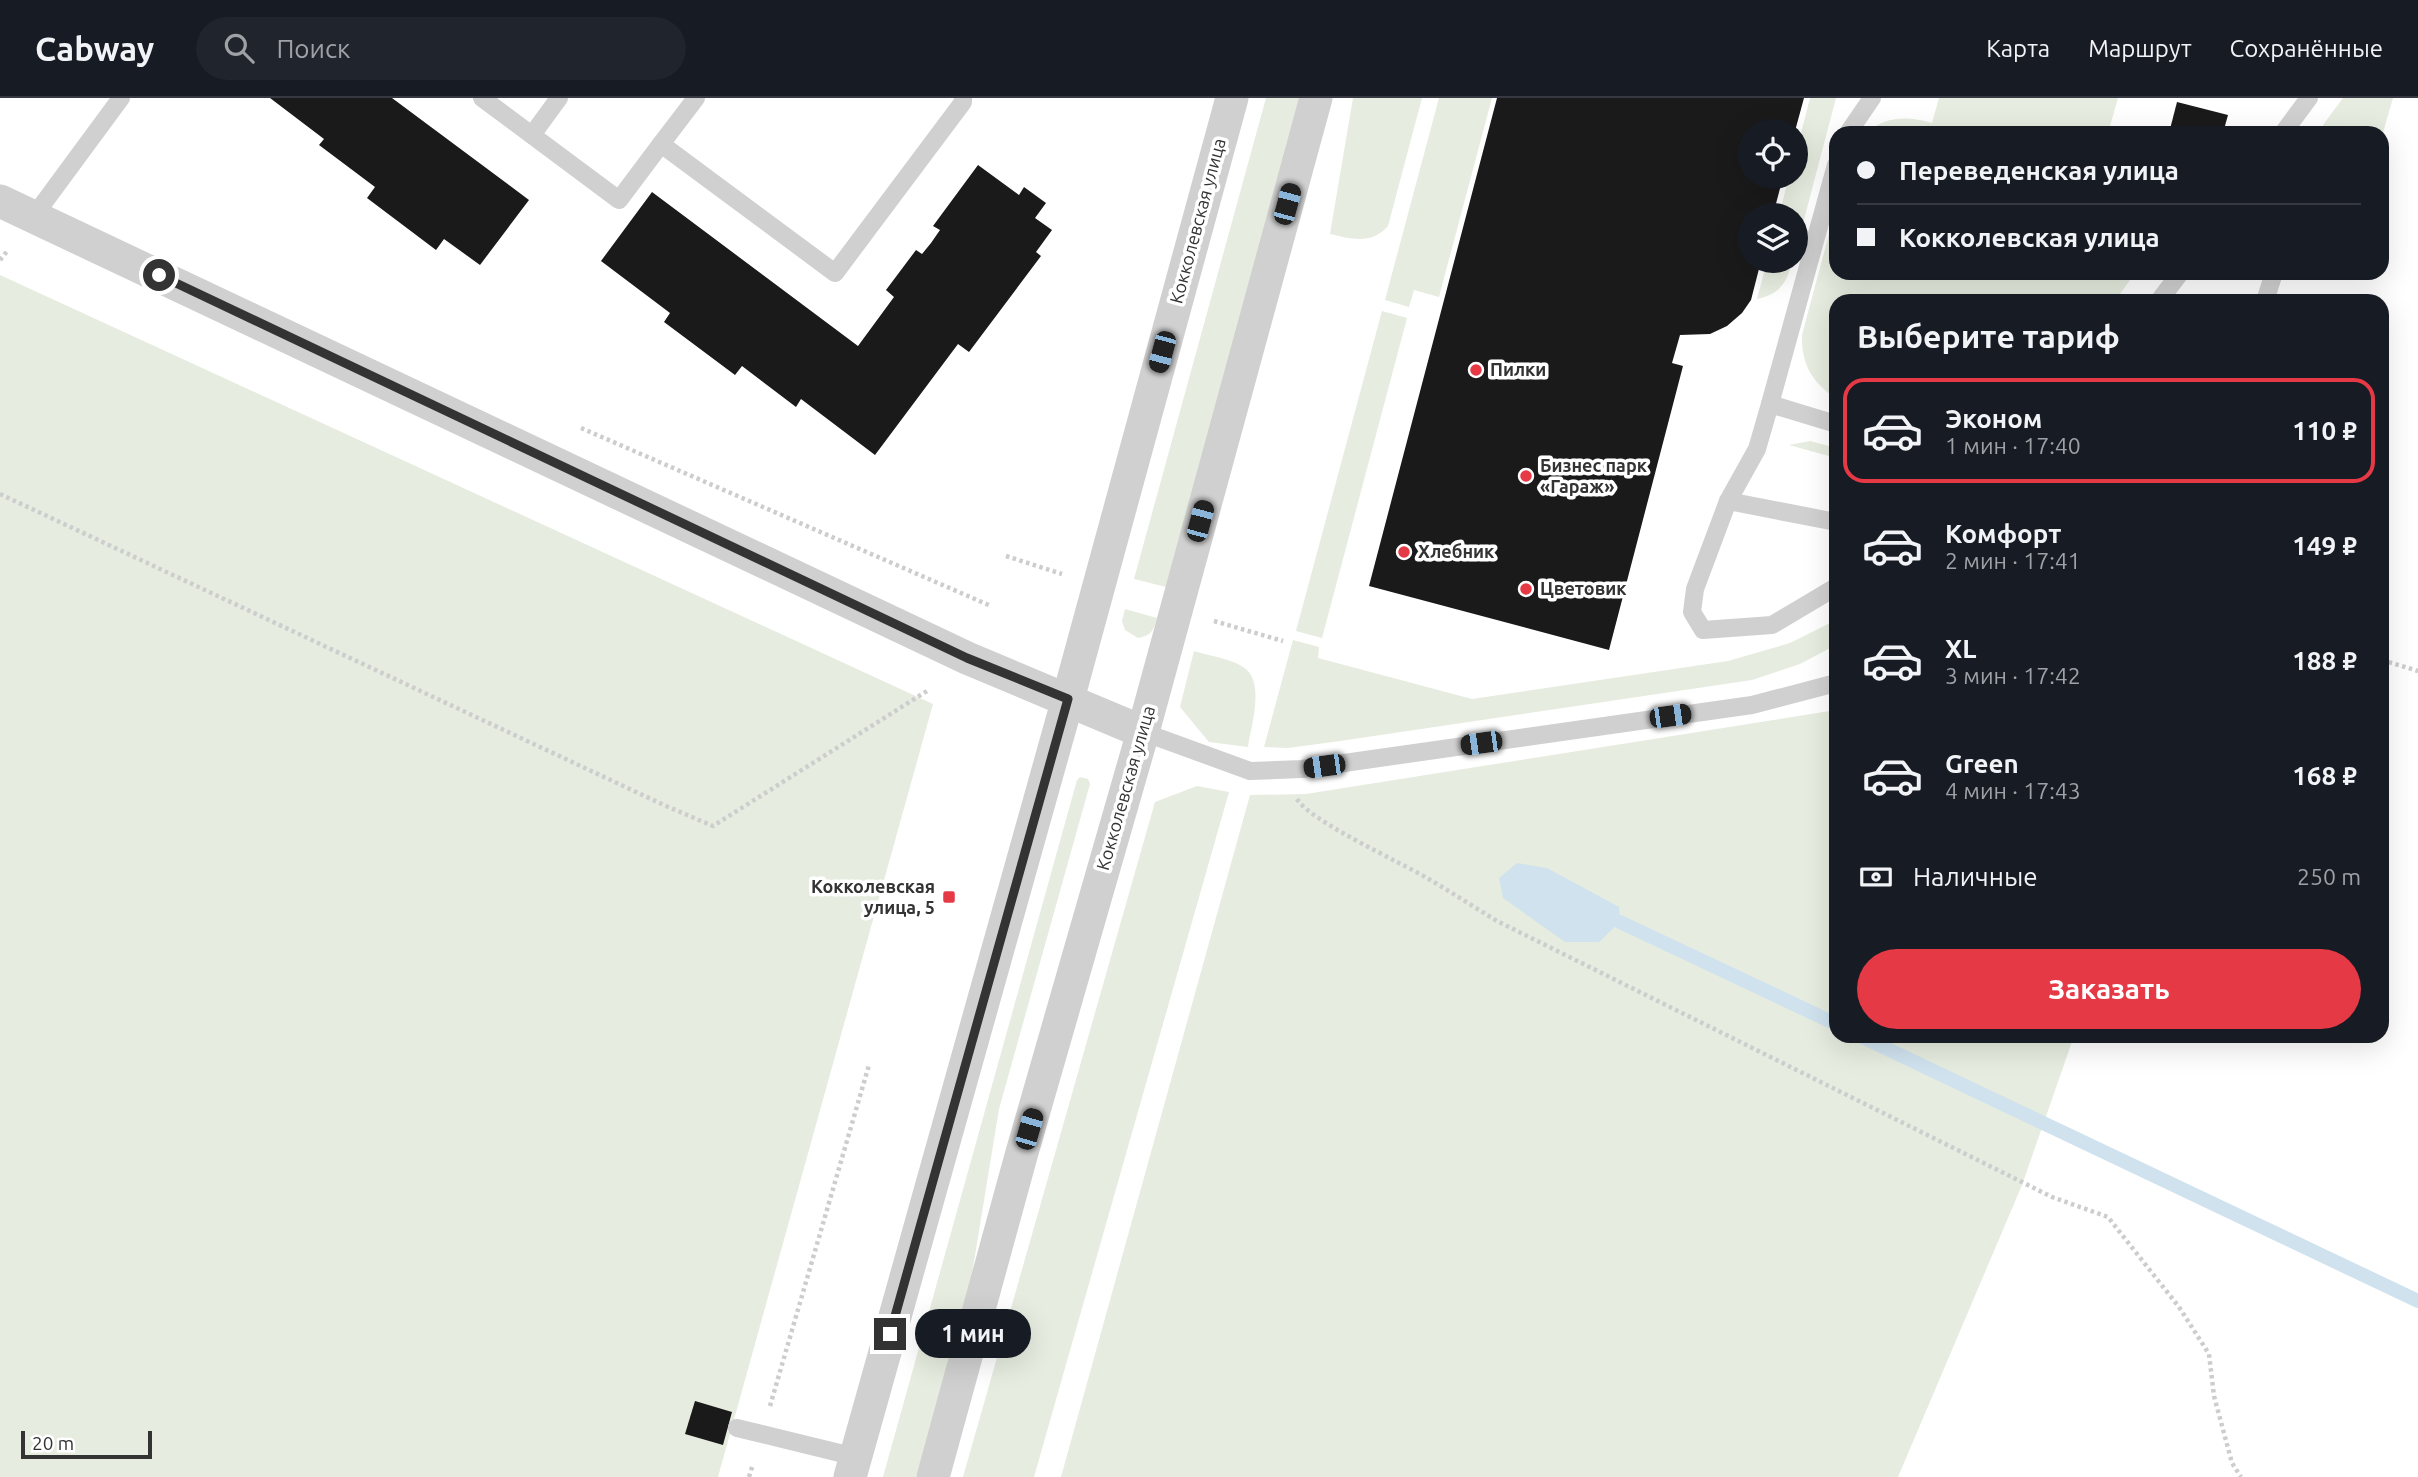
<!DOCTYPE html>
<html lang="ru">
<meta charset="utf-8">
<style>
body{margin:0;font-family:Ubuntu,sans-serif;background:#20242c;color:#f1f3f6;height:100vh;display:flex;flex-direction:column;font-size:26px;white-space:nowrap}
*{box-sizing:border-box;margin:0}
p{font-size:23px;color:#9ea1a6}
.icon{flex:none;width:38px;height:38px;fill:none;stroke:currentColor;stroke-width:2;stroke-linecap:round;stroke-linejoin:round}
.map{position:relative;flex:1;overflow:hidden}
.drawer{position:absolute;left:1829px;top:196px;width:560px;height:749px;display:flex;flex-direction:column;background:#171b24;border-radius:21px;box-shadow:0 7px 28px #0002}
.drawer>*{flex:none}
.guide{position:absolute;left:1829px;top:28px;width:560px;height:154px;border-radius:21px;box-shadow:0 7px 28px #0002;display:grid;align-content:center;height:154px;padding:0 28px;background:#171b24}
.buttons{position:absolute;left:1738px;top:21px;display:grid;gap:14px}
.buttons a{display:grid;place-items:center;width:70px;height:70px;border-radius:50%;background:#171b24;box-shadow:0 7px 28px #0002;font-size:35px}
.scale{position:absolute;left:21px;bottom:18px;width:131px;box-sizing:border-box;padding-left:7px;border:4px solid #333;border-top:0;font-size:19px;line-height:24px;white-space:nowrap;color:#333;-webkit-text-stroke:5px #fff;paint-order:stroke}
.end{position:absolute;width:32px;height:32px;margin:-16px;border:9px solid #333;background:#fff;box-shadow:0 0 0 4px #fff}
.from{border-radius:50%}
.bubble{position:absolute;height:49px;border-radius:24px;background:#171b24;box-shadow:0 7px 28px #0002;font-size:23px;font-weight:600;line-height:49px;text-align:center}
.car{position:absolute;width:21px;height:42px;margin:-21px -10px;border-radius:9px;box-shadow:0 0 5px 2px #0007;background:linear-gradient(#222 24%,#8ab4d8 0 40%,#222 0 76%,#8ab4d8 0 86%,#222 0)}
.guide b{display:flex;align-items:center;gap:24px;height:66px;font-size:26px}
.guide b+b{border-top:2px solid #363941}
.guide i{width:18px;height:18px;background:#f1f3f6}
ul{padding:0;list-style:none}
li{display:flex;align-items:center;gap:21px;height:105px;margin:0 14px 10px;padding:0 14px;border:4px solid transparent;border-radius:21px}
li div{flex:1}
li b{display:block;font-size:26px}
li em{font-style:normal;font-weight:600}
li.current{border-color:#e63946}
li>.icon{width:63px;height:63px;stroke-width:1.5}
h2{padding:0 28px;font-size:32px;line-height:84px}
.pay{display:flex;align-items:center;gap:18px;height:77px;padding:0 28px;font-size:26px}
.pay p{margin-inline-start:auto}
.cta{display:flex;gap:14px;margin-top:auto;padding:14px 28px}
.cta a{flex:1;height:80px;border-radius:42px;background:#e63946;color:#fff;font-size:28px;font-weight:600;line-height:80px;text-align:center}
header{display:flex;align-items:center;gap:42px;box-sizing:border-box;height:98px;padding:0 35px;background:#171b24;border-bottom:2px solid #363941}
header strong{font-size:33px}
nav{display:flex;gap:38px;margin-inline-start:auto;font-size:24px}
.search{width:490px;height:63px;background:#20242c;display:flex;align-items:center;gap:18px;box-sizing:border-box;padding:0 24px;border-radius:38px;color:#9ea1a6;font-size:26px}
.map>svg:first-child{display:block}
.green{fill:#e6ecdf}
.water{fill:#cfe2ee}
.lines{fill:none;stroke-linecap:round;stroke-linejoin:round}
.stream{stroke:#cfe2ee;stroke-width:14}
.building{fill:#1a1a1a}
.path{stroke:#cdcdcd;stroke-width:4.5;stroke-dasharray:3.5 3.5;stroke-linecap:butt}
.service{stroke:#d0d0d0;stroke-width:18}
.minor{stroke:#d0d0d0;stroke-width:33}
.route{stroke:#333;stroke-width:9}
.poi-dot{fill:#e63946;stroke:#fff;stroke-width:2.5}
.labels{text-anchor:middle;stroke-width:7;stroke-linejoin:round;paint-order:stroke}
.street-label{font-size:18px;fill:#333;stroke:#fff}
.poi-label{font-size:18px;font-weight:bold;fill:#333;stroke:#fff;text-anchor:start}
</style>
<header>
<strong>Cabway</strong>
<div class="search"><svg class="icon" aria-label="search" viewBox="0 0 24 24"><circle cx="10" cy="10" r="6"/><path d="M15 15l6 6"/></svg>Поиск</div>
<nav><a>Карта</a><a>Маршрут</a><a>Сохранённые</a></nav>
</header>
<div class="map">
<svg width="2418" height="1379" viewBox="0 0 2418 1379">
<rect width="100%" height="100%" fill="#fff"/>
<g class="green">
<path d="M1266,0H1301L1166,489L1134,481Z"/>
<path d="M1353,0H1422L1388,128C1371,147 1352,141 1330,136Z"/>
<path d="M1439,0H1492L1439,199L1414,192L1409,209L1385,202Z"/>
<path d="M1810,0H1836L1796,152V117H1779L1789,79H1796V55Z"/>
<path d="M1939,0H2118L2108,35H1866C1886,18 1908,18 1932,25Z"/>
<path d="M2343,0H2393L2382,38V35H2325L2323,27Z"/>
<path d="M1836,110V175H2135L2115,203H1836V300C1812,285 1801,265 1802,237Z"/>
<path d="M1767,163H1792C1787,185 1780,196 1757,201Z"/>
<path d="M0,177L933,606L718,1379H0Z"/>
<path d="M1382,213L1407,220L1322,540L1296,533Z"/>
<path d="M1810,343L1836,350V360L1789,347Z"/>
<path d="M1125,511L1157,520C1154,532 1151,538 1138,540L1125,532L1122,523Z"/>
<path d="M1836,522V547L1800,566L1752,582L1340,643L1288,650L1264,649L1293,542L1319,549L1318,560L1472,601L1728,563L1790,545Z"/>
<path d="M1194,553C1209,558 1235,561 1247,572C1264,589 1251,628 1248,649L1209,644L1180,609Z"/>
<path d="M1836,612V938H2074L2022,1087L1898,1379H1061L1250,697L1306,696Z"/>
<path d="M1080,679L1088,681L1090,686L999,1011L969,1194L916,1379H883L1077,682Z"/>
<path d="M1197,688L1229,694L1034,1379H963L1155,704Z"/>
</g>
<path class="water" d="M1517,765L1547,770L1619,809L1620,824L1599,844H1565L1503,800L1499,780Z"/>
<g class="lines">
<g class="stream">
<path d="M1620,824L1836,926"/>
<path d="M1860,938L2418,1203"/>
</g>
</g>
<g class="building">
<path d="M270,0H392L529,102L480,167L444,141L436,152L367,100L375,89L319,47L324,41Z"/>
<path d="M1497,0H1804L1795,33H1750V79H1783L1773,117H1750V163H1761L1751,202L1742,215L1727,228L1710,236L1680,237L1672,265L1683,268L1609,552L1369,488Z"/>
<path d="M2177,4L2228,17L2223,35H2169Z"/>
<path d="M978,67L1019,97L1024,89L1046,105L1035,120L1052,132L1036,154L1041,158L969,254L958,246L875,357L801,301L796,309L742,268L735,277L664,224L670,215L601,163L652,94L858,248L894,199L886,192L916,152L922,156L931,145L940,132L933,128Z"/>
<path d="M695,1303L732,1314L723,1347L685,1336Z"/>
</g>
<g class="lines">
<g class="path">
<path d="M0,162L8,152"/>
<path d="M581,330L991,508"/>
<path d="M0,396L666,708L713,728L927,593"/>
<path d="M1006,458L1062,476"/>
<path d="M1214,523L1283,543"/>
<path d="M2382,562L2418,573"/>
<path d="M1297,701C1310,723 1400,764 1427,780C1451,794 1474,809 1497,823L2052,1099L2108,1119L2179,1209L2209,1256L2214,1298L2232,1365L2241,1379"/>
<path d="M770,1308L869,967"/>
<path d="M749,1379L753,1366"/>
</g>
<g class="service">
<path d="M482,0L619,102L661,46"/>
<path d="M696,0L661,46L835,175L963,4V0"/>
<path d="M1848,35L1872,0"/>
<path d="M2283,35L2309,0"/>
<path d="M532,37L559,0"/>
<path d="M34,118L121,0"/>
<path d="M2159,203L2180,175"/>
<path d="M2265,203L2274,175"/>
<path d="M1770,306L1836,67"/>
<path d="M1836,326L1770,306L1757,351L1728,403L1695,491L1692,514L1703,532L1772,527L1836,489"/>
<path d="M1728,403L1836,424"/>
<path d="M1143,634L1250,673L1302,671L1752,607L1836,585"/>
<path d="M737,1330L856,1359"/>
</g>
<g class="minor">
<path d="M0,103L967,560L1143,634"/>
<path d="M850,1379L1068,601L1232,0"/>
<path d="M933,1379L1021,1058L1143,634L1316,0"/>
</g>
</g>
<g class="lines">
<path class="route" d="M159,177L967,560L1068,601L890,1236"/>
</g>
<g class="poi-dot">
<circle cx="1476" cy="272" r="7"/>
<circle cx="1526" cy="378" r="7"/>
<circle cx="1404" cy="454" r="7"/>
<circle cx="1526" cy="491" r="7"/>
<rect x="942" y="792" width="14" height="14" rx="3.5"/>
</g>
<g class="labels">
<g class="street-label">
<text transform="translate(1198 123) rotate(-75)" y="6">Кокколевская улица</text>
<text transform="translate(1126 690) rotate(-74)" y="6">Кокколевская улица</text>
</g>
<g class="poi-label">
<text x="1490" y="278">Пилки</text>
<text x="1540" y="374">Бизнес парк<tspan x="1540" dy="21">«Гараж»</tspan></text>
<text x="1418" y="460">Хлебник</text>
<text x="1540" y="497">Цветовик</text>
<text x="935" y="795" text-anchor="end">Кокколевская<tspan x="935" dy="21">улица, 5</tspan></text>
</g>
</g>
</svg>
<div class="buttons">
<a><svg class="icon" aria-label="locate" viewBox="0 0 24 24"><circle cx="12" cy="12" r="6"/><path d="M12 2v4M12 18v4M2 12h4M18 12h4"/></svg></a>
<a><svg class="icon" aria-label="layers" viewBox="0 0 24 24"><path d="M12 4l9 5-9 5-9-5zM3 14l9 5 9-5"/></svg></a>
</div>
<div class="scale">20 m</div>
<i class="end from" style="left:159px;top:177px"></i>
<i class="end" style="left:890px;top:1236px"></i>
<div class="bubble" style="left:915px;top:1211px;width:116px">1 мин</div>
<i class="car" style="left:1287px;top:106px;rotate:15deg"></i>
<i class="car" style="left:1162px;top:254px;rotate:195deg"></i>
<i class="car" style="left:1200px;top:423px;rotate:15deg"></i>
<i class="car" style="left:1670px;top:618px;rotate:82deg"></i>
<i class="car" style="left:1481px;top:645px;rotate:262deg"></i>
<i class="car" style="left:1324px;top:668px;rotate:262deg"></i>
<i class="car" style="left:1029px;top:1031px;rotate:16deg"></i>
<div class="guide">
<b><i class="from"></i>Переведенская улица</b>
<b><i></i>Кокколевская улица</b>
</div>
<section class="drawer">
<h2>Выберите тариф</h2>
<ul>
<li class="current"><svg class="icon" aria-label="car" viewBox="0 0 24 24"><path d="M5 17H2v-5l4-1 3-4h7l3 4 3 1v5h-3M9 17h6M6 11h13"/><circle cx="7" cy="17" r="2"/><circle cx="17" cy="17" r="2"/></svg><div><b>Эконом</b><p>1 мин · 17:40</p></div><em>110 ₽</em></li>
<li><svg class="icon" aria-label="car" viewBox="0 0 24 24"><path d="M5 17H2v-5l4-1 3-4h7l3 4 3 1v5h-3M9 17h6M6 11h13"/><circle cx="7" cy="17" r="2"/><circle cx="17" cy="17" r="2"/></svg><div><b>Комфорт</b><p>2 мин · 17:41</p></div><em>149 ₽</em></li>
<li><svg class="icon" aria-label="car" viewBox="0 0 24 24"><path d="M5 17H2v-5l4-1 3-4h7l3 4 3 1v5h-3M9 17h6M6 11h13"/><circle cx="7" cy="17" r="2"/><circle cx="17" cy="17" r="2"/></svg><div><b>XL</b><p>3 мин · 17:42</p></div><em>188 ₽</em></li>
<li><svg class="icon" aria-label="car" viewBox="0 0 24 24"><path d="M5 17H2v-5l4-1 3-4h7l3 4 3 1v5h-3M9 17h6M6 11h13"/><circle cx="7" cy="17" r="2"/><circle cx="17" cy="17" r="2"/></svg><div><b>Green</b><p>4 мин · 17:43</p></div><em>168 ₽</em></li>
</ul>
<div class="pay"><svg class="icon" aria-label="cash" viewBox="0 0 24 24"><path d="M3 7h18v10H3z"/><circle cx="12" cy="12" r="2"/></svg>Наличные<p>250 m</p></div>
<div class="cta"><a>Заказать</a></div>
</section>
</div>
